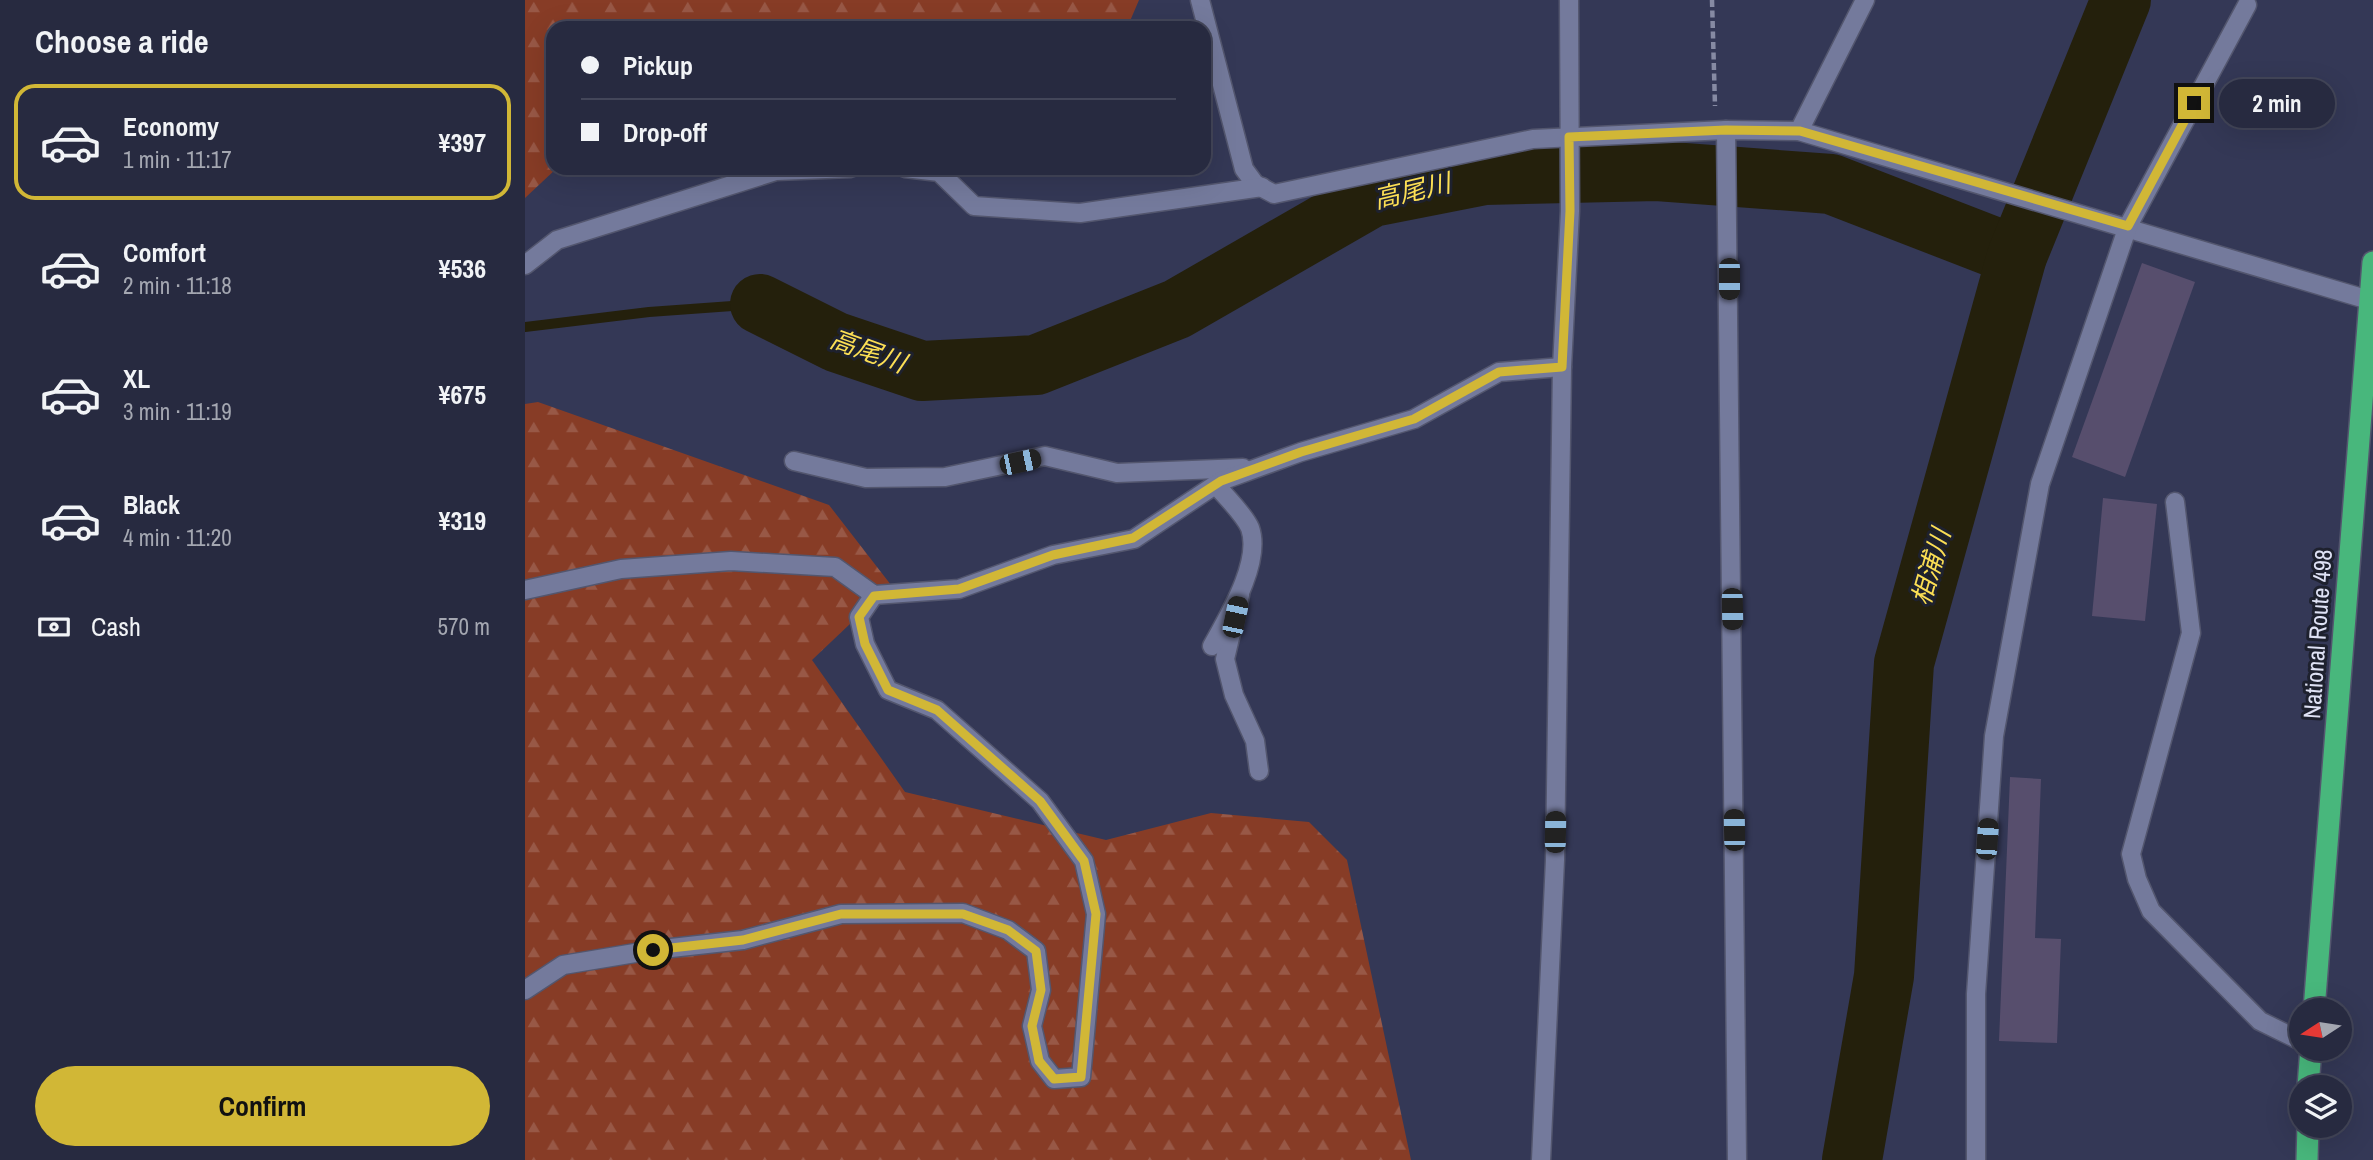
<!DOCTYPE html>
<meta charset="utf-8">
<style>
body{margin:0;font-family:"Archivo Narrow","Noto Sans JP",sans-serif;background:#2f3247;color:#f1f3f6;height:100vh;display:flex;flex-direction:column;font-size:26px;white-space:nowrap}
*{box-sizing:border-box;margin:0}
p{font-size:23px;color:#a4a7b1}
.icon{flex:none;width:38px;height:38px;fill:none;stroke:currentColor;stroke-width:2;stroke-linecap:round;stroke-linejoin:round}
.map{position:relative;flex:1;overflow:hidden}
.drawer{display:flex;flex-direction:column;background:#272a40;width:525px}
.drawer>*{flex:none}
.guide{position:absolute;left:21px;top:21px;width:665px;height:154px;border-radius:21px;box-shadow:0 7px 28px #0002,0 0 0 2px #434659;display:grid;align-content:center;height:154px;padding:0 35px;background:#272a40}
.needle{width:46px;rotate:258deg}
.tools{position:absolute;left:1764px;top:998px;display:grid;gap:14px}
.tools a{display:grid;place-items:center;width:63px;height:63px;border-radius:50%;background:#272a40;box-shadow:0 7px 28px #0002,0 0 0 2px #434659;font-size:35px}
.end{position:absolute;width:32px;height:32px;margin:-16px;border:9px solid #d1b736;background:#111;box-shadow:0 0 0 4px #111}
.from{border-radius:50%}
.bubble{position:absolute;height:49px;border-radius:24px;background:#272a40;box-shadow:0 7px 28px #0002,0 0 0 2px #434659;font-size:23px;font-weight:800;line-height:49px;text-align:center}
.car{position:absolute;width:21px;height:42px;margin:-21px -10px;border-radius:9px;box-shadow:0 0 5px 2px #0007;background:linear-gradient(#222 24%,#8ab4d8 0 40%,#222 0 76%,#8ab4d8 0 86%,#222 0)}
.guide b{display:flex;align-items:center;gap:24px;height:66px;font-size:26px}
.guide b+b{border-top:2px solid #434659}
.guide i{width:18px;height:18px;background:#f1f3f6}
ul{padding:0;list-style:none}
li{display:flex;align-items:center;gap:21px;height:116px;margin:0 14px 10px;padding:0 21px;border:4px solid transparent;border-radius:21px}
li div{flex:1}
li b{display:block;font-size:26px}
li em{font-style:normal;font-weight:800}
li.current{border-color:#d1b736}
li>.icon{width:63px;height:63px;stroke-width:1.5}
h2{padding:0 35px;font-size:32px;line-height:84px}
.pay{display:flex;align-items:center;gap:18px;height:77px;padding:0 35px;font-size:26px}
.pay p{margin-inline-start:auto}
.button{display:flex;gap:14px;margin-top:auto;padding:14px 35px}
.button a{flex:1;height:80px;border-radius:42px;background:#d1b736;color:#111;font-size:28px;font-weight:800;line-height:80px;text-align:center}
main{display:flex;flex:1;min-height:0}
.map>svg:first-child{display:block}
.forest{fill:url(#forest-firs)}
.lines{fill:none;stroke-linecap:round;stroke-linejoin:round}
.stream{stroke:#24200c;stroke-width:10}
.river{stroke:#24200c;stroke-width:60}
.building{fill:#574e6d}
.minor-casing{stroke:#53566e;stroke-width:21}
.highway-casing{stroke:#53566e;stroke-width:24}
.path{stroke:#868aa3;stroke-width:4.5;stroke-dasharray:7 3.5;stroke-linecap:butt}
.minor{stroke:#747a9c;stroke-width:18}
.highway{stroke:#48b77c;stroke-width:21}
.route{stroke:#d1b736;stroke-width:9}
.labels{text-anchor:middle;stroke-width:6;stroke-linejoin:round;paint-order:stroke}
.street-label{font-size:24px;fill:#dfe2f5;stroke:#1e212e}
.water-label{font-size:26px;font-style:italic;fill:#fbde54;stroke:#1e212e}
</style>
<main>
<section class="drawer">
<h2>Choose a ride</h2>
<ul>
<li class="current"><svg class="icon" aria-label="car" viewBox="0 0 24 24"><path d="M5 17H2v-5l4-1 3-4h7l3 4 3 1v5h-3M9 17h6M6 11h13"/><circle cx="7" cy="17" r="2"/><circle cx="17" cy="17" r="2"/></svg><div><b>Economy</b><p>1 min · 11:17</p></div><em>¥397</em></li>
<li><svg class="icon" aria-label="car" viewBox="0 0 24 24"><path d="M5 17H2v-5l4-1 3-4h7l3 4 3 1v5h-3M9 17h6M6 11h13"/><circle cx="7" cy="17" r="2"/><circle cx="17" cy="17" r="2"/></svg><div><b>Comfort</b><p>2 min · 11:18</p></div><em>¥536</em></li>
<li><svg class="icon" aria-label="car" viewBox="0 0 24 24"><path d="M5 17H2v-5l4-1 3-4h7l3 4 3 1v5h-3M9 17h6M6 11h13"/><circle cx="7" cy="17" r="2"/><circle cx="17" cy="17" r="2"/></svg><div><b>XL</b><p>3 min · 11:19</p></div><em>¥675</em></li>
<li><svg class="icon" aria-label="car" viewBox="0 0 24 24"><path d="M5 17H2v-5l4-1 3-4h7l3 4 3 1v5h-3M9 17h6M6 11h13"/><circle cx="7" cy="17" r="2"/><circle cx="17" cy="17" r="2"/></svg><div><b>Black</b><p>4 min · 11:20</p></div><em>¥319</em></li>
</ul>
<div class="pay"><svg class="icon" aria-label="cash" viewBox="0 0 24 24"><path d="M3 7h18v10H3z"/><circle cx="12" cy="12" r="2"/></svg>Cash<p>570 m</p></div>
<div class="button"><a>Confirm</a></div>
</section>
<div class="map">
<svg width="1848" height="1160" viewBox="0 0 1848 1160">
<defs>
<pattern id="forest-firs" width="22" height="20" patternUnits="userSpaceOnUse" patternTransform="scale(1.75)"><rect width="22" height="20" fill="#873c26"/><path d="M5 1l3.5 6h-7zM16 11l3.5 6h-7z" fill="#985846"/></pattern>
</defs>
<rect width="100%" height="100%" fill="#343856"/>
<g class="forest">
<path d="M0,0H614L602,28H28V168H32L0,198Z"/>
<path d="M13,402L304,505L366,585L287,660L380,792L581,840L686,813L784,822L822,860L886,1160H0V404Z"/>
</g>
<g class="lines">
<path class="stream" d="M0,327L124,312L235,304"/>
<g class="river">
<path d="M235,304L311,342L397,371L511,365L652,309L847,197L959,175L1132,171L1306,184L1492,256"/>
<path d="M1327,1160L1359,976L1379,663L1492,256L1596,0"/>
</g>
</g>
<g class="building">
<path d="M1617,263L1670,282L1600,477L1547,457Z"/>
<path d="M1578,498L1632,504L1620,621L1567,616Z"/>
<path d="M1485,777L1516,779L1510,938L1536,939L1532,1043L1474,1041Z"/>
</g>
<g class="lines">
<g class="minor-casing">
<g id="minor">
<path d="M675,0L719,169L730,184L749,194L1008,139L1201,130L1274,131L1844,300"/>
<path d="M1201,130L1212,1160"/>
<path d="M1274,131L1340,0"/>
<path d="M380,168L414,172L449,206L555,213L737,187"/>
<path d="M0,265L32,240L251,171L326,168"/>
<path d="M269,461L341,478L420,477L520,456L592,473L718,468"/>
<path d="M1650,502L1666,633L1606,854L1612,879L1626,911L1735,1021L1776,1041"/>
<path d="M0,590L96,569L206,561L310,567L349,595L434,589L528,555L609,539L696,481L776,452L889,419L974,372L1037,367"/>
<path d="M715,595L700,659L709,695L730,741L734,771"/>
<path d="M687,646C703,617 737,562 725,528C719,514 701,497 691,485"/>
<path d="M0,990L38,965L128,950L218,940L316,914L438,913L483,930L511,951L516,990L507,1026L515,1061L529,1079L556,1077L571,914L559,861L515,801L412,710L363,690L340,644L334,617L349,595"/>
<path d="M1016,1160L1030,860L1037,367L1045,211L1044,0"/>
<path d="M1451,1160V994L1469,736L1515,484L1603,226L1722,5"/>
</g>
</g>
<g class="highway-casing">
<g id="highway">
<path d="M1789,1010L1848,262"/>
<path d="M1783,1087L1786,1048"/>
<path d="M1782,1160L1783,1125"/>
</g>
</g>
<path class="path" d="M1187,0L1190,106"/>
<use href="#minor" class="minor"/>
<use href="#highway" class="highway"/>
</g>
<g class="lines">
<path class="route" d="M128,950L218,940L316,914H438L483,930L511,951L516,990L507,1026L514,1061L529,1079L556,1077L571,914L559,861L515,801L412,710L363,690L340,644L334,617L349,596L434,589L528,555L608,538L696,481L776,452L889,419L974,372L1037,367L1045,211L1044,137L1201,130L1275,131L1603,226L1669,103"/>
</g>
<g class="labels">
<g class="street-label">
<text transform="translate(1793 634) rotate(-86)" y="8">National Route 498</text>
</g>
<g class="water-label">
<text transform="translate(887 191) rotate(-13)" y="9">高尾川</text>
<text transform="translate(343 351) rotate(20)" y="9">高尾川</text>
<text transform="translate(1406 567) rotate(-74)" y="9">相浦川</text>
</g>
</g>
</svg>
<div class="tools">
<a><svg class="needle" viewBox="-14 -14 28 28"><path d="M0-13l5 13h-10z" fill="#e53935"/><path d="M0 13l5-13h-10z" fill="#a4a7b1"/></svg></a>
<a><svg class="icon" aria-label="layers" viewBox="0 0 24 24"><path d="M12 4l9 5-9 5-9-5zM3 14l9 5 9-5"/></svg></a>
</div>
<i class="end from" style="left:128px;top:950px"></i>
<i class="end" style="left:1669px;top:103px"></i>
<div class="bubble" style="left:1694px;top:79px;width:116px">2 min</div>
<i class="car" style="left:1204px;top:279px;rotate:180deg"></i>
<i class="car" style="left:495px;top:462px;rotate:78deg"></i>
<i class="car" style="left:1207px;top:609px;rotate:179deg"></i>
<i class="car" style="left:710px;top:617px;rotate:12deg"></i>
<i class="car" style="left:1209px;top:830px;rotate:359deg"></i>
<i class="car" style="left:1030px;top:832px;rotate:1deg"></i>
<i class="car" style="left:1462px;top:839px;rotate:4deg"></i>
<div class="guide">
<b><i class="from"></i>Pickup</b>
<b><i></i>Drop-off</b>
</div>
</div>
</main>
